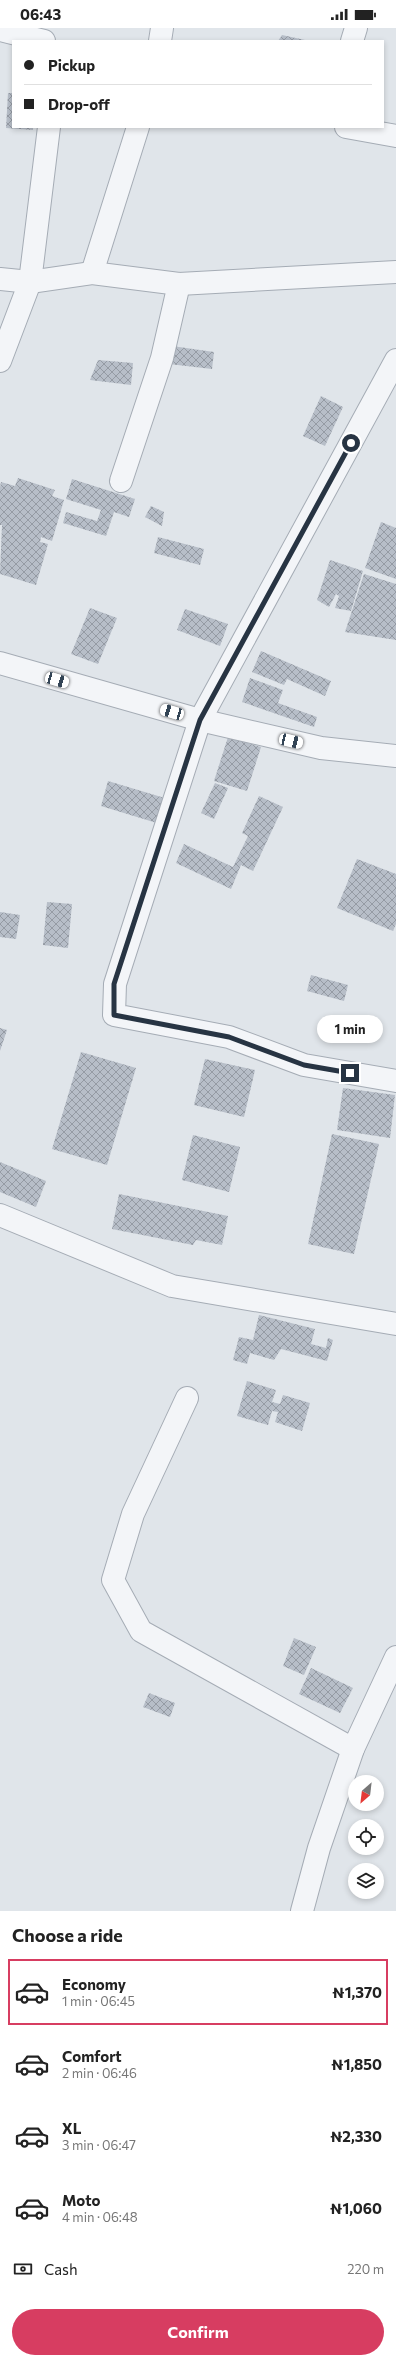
<!DOCTYPE html>
<meta charset="utf-8">
<style>
body{margin:0;font-family:Commissioner,sans-serif;background:#f2f2f2;color:#222;height:100vh;display:flex;flex-direction:column;font-size:15px;white-space:nowrap}
*{box-sizing:border-box;margin:0}
p{font-size:13px;color:#767676}
.icon{flex:none;width:22px;height:22px;fill:none;stroke:currentColor;stroke-width:2;stroke-linecap:round;stroke-linejoin:round}
.map{position:relative;height:1883px;overflow:hidden}
.panel{display:flex;flex-direction:column;background:#fff;flex:1}
.panel>*{flex:none}
.hud{position:absolute;left:12px;top:12px;width:372px;height:88px;border-radius:0px;box-shadow:0 2px 6px #0003;display:grid;align-content:center;height:88px;padding:0 12px;background:#fff}
.needle{width:26px;rotate:208deg}
.fabs{position:absolute;left:348px;top:1747px;display:grid;gap:8px}
.fabs a{display:grid;place-items:center;width:36px;height:36px;border-radius:50%;background:#fff;box-shadow:0 2px 6px #0003;font-size:20px}
.end{position:absolute;width:18px;height:18px;margin:-9px;border:5px solid #273443;background:#fff;box-shadow:0 0 0 2px #fff}
.from{border-radius:50%}
.bubble{position:absolute;height:28px;border-radius:14px;background:#fff;box-shadow:0 2px 6px #0003;font-size:13px;font-weight:700;line-height:28px;text-align:center}
.car{position:absolute;width:12px;height:24px;margin:-12px -6px;border-radius:5px;box-shadow:0 0 3px 1px #0007;background:linear-gradient(#fff 24%,#345 0 40%,#fff 0 76%,#345 0 86%,#fff 0)}
.hud b{display:flex;align-items:center;gap:14px;height:38px;font-size:15px}
.hud b+b{border-top:1px solid #e0e0e0}
.hud i{width:10px;height:10px;background:#222}
ul{padding:0;list-style:none}
li{display:flex;align-items:center;gap:12px;height:66px;margin:0 8px 6px;padding:0 4px;border:2px solid transparent;border-radius:0px}
li div{flex:1}
li b{display:block;font-size:15px}
li em{font-style:normal;font-weight:700}
li.current{border-color:#d73d61}
li>.icon{width:36px;height:36px;stroke-width:1.5}
h2{padding:0 12px;font-size:18px;line-height:48px}
.pay{display:flex;align-items:center;gap:10px;height:44px;padding:0 12px;font-size:15px}
.pay p{margin-inline-start:auto}
.primary-button{display:flex;gap:8px;margin-top:auto;padding:8px 12px}
.primary-button a{flex:1;height:46px;border-radius:24px;background:#d73d61;color:#fff;font-size:16px;font-weight:700;line-height:46px;text-align:center}
.status{display:flex;justify-content:space-between;align-items:center;height:28px;padding:0 20px;background:#fff;direction:ltr}
.status svg{height:11px;fill:currentColor}
.map>svg:first-child{display:block}
.building{fill:url(#building-cross-hatch)}
.lines{fill:none;stroke-linecap:round;stroke-linejoin:round}
.minor-casing{stroke:#a5acb5;stroke-width:24}
.minor{stroke:#f3f5f8;stroke-width:22}
.route{stroke:#273443;stroke-width:5}
</style>
<div class="status"><b>06:43</b><svg viewBox="0 0 49 12"><path d="M0 12V9h3v3zM5 12V6h3v6zM10 12V3h3v9zM15 12V0h3v12zM26 1h20v11H26zM47 4h2v5h-2z"/></svg></div>
<div class="map">
<svg width="396" height="1883" viewBox="0 0 396 1883">
<defs>
<pattern id="building-cross-hatch" width="8" height="8" patternUnits="userSpaceOnUse"><rect width="8" height="8" fill="#b7bec8"/><path d="M0 0l8 8M0 8l8-8" fill="none" stroke="#959ba4"/></pattern>
</defs>
<rect width="100%" height="100%" fill="#e0e5ea"/>
<g class="building">
<path d="M282,7L305,12V13H278Z"/>
<path d="M8,65H13V99H33V102L6,100Z"/>
<path d="M172,318L214,324L212,341L169,336Z"/>
<path d="M98,332L133,335L131,357L90,352Z"/>
<path d="M321,368L343,379L325,418L303,408Z"/>
<path d="M18,450L55,462L52,468L64,472L52,513L41,509L40,514L48,516L36,557L0,546L2,497H0V459L1,454L15,458Z"/>
<path d="M72,451L135,471L129,489L114,484L106,508L63,495L66,484L97,493L101,482L66,471Z"/>
<path d="M151,478L164,484L162,498L145,489Z"/>
<path d="M381,494L396,500V551L365,540Z"/>
<path d="M158,509L204,521L200,537L154,525Z"/>
<path d="M330,532L363,543L351,583L335,580L339,568L336,566L329,579L317,572Z"/>
<path d="M364,546L396,556V612L345,604Z"/>
<path d="M90,580L117,590L98,636L71,626Z"/>
<path d="M185,581L228,596L220,618L177,602Z"/>
<path d="M261,623L331,653L325,668L287,651L284,657L252,644Z"/>
<path d="M250,650L283,662L278,675L317,689L314,699L242,674Z"/>
<path d="M228,709L261,719L247,763L214,753Z"/>
<path d="M108,753L168,771L160,796L101,778Z"/>
<path d="M215,755L228,760L214,791L201,785Z"/>
<path d="M259,768L283,779L253,843L241,837L231,861L176,835L184,816L233,839L248,808L242,805Z"/>
<path d="M357,831L396,846V896L393,903L337,880Z"/>
<path d="M47,874L72,876L68,920L43,917Z"/>
<path d="M0,884L20,887L16,911L0,909Z"/>
<path d="M311,947L348,957L344,973L307,963Z"/>
<path d="M0,1000L7,1002L0,1023Z"/>
<path d="M81,1024L136,1040L107,1137L52,1121Z"/>
<path d="M205,1031L255,1042L244,1089L194,1077Z"/>
<path d="M343,1060L395,1067L390,1110L337,1102Z"/>
<path d="M332,1106L379,1116L354,1226L308,1216Z"/>
<path d="M193,1107L240,1119L229,1164L182,1152Z"/>
<path d="M0,1134L46,1153L36,1179L0,1164Z"/>
<path d="M119,1166L228,1188L222,1217L196,1212L193,1217L112,1201Z"/>
<path d="M259,1287L315,1301L311,1316L326,1320L328,1310L333,1312L327,1333L281,1321L274,1332L250,1325L247,1336L233,1332L239,1309L253,1312Z"/>
<path d="M247,1353L276,1362L272,1374L280,1376L283,1367L310,1375L302,1403L275,1394L278,1384L272,1383L268,1397L237,1388Z"/>
<path d="M294,1610L316,1619L304,1647L283,1638Z"/>
<path d="M311,1640L353,1660L340,1685L299,1666Z"/>
<path d="M149,1665L175,1675L170,1689L143,1679Z"/>
</g>
<g class="lines">
<g class="minor-casing">
<g id="minor">
<path d="M0,2L44,13"/>
<path d="M160,13L162,0"/>
<path d="M352,13L356,0"/>
<path d="M346,99L396,108"/>
<path d="M92,245L138,99"/>
<path d="M0,251L30,254L92,245L179,256L396,244"/>
<path d="M396,332L200,692L115,956L114,987L229,1009L304,1037L396,1053"/>
<path d="M0,333L30,254L49,99"/>
<path d="M121,453L162,330L179,256"/>
<path d="M0,635L200,692L321,720L396,728"/>
<path d="M0,1187L172,1258L396,1296"/>
<path d="M187,1370L133,1486L113,1552L141,1603L353,1721"/>
<path d="M302,1883L319,1820L353,1721L396,1629"/>
</g>
</g>
<use href="#minor" class="minor"/>
</g>
<g class="lines">
<path class="route" d="M350,1045L304,1037L229,1009L114,987V956L200,692L351,415"/>
</g>
</svg>
<div class="fabs">
<a><svg class="needle" viewBox="-14 -14 28 28"><path d="M0-13l5 13h-10z" fill="#e53935"/><path d="M0 13l5-13h-10z" fill="#767676"/></svg></a>
<a><svg class="icon" aria-label="locate" viewBox="0 0 24 24"><circle cx="12" cy="12" r="6"/><path d="M12 2v4M12 18v4M2 12h4M18 12h4"/></svg></a>
<a><svg class="icon" aria-label="layers" viewBox="0 0 24 24"><path d="M12 4l9 5-9 5-9-5zM3 14l9 5 9-5"/></svg></a>
</div>
<i class="end from" style="left:351px;top:415px"></i>
<i class="end" style="left:350px;top:1045px"></i>
<div class="bubble" style="left:317px;top:987px;width:66px">1 min</div>
<i class="car" style="left:57px;top:652px;rotate:106deg"></i>
<i class="car" style="left:172px;top:684px;rotate:286deg"></i>
<i class="car" style="left:291px;top:713px;rotate:103deg"></i>
<div class="hud">
<b><i class="from"></i>Pickup</b>
<b><i></i>Drop-off</b>
</div>
</div>
<section class="panel">
<h2>Choose a ride</h2>
<ul>
<li class="current"><svg class="icon" aria-label="car" viewBox="0 0 24 24"><path d="M5 17H2v-5l4-1 3-4h7l3 4 3 1v5h-3M9 17h6M6 11h13"/><circle cx="7" cy="17" r="2"/><circle cx="17" cy="17" r="2"/></svg><div><b>Economy</b><p>1 min · 06:45</p></div><em>₦1,370</em></li>
<li><svg class="icon" aria-label="car" viewBox="0 0 24 24"><path d="M5 17H2v-5l4-1 3-4h7l3 4 3 1v5h-3M9 17h6M6 11h13"/><circle cx="7" cy="17" r="2"/><circle cx="17" cy="17" r="2"/></svg><div><b>Comfort</b><p>2 min · 06:46</p></div><em>₦1,850</em></li>
<li><svg class="icon" aria-label="car" viewBox="0 0 24 24"><path d="M5 17H2v-5l4-1 3-4h7l3 4 3 1v5h-3M9 17h6M6 11h13"/><circle cx="7" cy="17" r="2"/><circle cx="17" cy="17" r="2"/></svg><div><b>XL</b><p>3 min · 06:47</p></div><em>₦2,330</em></li>
<li><svg class="icon" aria-label="car" viewBox="0 0 24 24"><path d="M5 17H2v-5l4-1 3-4h7l3 4 3 1v5h-3M9 17h6M6 11h13"/><circle cx="7" cy="17" r="2"/><circle cx="17" cy="17" r="2"/></svg><div><b>Moto</b><p>4 min · 06:48</p></div><em>₦1,060</em></li>
</ul>
<div class="pay"><svg class="icon" aria-label="cash" viewBox="0 0 24 24"><path d="M3 7h18v10H3z"/><circle cx="12" cy="12" r="2"/></svg>Cash<p>220 m</p></div>
<div class="primary-button"><a>Confirm</a></div>
</section>
